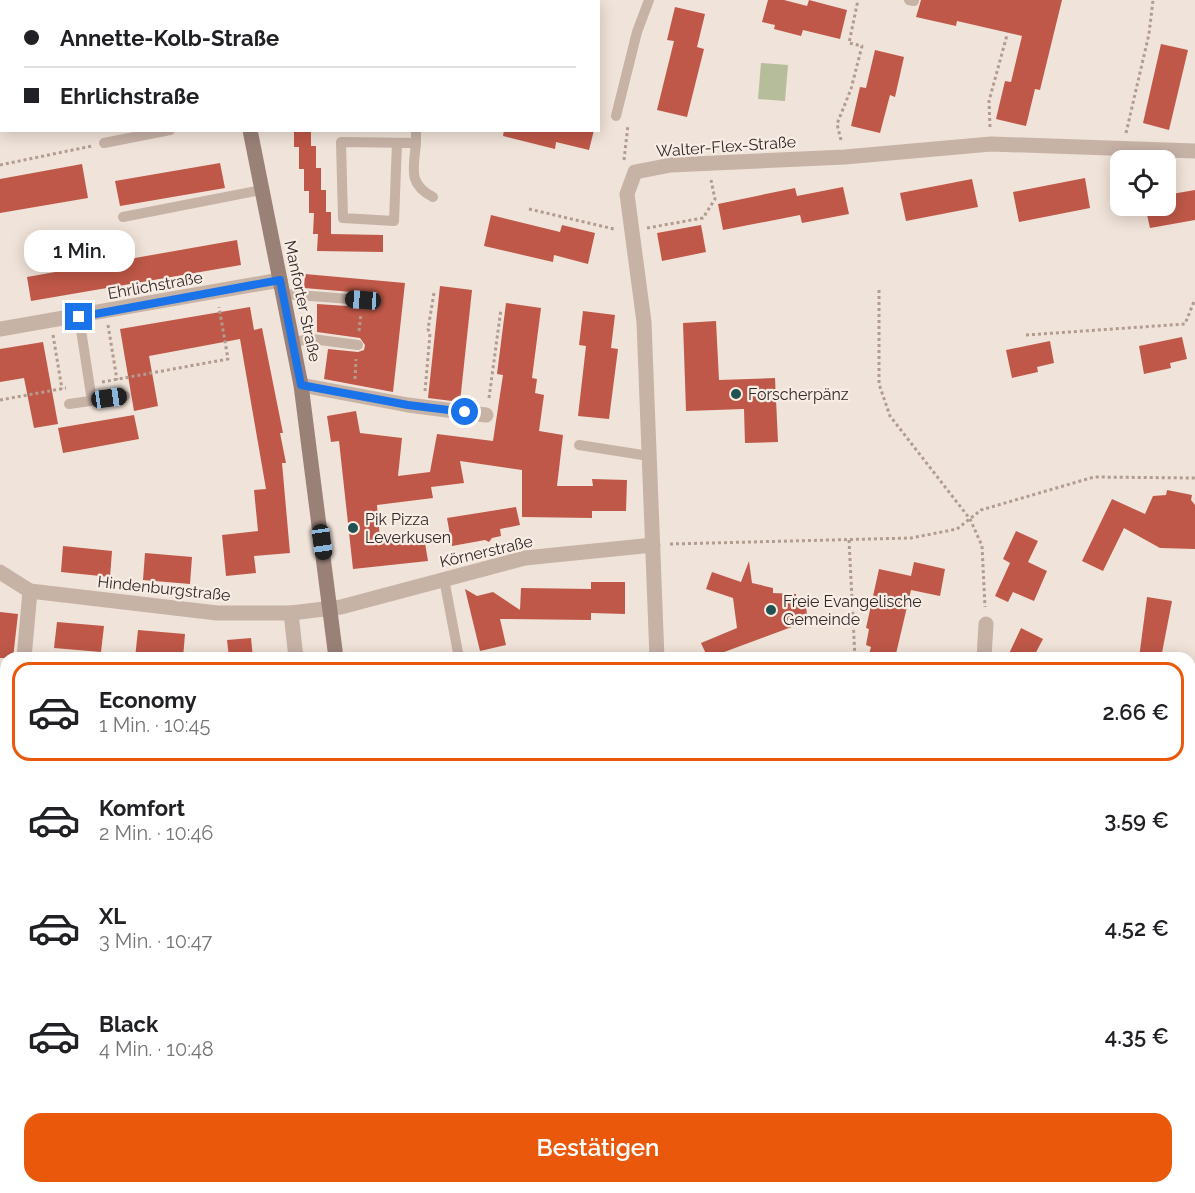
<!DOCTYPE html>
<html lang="de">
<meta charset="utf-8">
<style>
body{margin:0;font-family:Raleway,sans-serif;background:#f6f6f6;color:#202124;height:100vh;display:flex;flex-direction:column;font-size:22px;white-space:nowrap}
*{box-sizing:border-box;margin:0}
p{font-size:20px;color:#757577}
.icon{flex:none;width:33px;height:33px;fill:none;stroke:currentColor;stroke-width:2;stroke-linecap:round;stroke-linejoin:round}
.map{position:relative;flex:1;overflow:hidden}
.side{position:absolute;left:0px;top:652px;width:1196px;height:542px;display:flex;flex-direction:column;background:#fff;border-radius:18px 18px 0 0;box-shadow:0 3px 15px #0003}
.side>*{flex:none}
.guide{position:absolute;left:0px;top:0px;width:600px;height:132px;box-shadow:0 3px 15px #0003;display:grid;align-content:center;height:132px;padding:0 24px;background:#fff}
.controls{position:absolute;left:1110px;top:150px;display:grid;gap:12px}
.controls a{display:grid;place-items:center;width:66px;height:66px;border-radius:12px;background:#fff;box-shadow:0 3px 15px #0003;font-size:30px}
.end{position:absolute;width:27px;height:27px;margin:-14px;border:8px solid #1a73e8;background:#fff;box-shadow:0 0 0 3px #fff}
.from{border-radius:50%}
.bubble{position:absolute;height:42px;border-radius:18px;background:#fff;box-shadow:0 3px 15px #0003;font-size:20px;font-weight:600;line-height:42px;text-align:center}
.car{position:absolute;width:18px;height:36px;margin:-18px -9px;border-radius:8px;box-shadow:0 0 4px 2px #0007;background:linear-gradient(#222 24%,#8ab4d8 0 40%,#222 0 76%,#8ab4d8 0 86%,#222 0)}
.guide b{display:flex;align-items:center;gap:21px;height:57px;font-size:22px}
.guide b+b{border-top:2px solid #e0e0e0}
.guide i{width:15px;height:15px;background:#202124}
ul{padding:10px 0 0;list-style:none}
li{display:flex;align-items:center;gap:18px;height:99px;margin:0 12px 9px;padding:0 12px;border:3px solid transparent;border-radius:18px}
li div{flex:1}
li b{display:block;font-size:22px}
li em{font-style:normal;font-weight:600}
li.selected{border-color:#ea580c}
li>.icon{width:54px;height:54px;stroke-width:1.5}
.button{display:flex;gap:12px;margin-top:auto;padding:12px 24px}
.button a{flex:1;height:69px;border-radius:18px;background:#ea580c;color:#fff;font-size:24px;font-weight:600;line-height:69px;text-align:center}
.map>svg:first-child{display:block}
.green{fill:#b5bd9a}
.building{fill:#bf5848}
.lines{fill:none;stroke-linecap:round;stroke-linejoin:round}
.path{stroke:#b29c90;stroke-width:3;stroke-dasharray:3 3;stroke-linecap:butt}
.lane{stroke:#c7b2a6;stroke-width:10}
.street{stroke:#c7b2a6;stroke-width:15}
.secondary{stroke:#9a8178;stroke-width:15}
.rail{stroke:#332927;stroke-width:4.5;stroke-dasharray:1.5 4.5;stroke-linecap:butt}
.route{stroke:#1a73e8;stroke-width:8}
.poi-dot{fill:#1f5250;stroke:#f8ede5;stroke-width:2}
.labels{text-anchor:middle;stroke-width:4.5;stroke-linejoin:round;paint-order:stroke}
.street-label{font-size:16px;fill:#332927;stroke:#f8ede5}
.poi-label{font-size:16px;fill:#332927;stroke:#f8ede5;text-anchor:start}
</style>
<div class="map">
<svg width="1195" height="1193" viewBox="0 0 1195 1193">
<rect width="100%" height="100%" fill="#f0e3d9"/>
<g class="green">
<path d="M761,63L788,65L785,101L758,99Z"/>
<rect x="1190" y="915" width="5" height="198"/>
</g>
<g class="building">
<path d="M768,0H784L807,6L809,0L847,10L840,39L803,30L801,36L774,29L775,25L762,22Z"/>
<path d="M921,0H1062L1040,90L1035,89L1026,126L996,119L1005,81L1011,82L1022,36L957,21L956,26L916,17Z"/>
<path d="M675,7L705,14L697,47L704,49L687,117L657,110L674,41L667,40Z"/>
<path d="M1161,44L1188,50L1169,130L1143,123Z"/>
<path d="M875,50L904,57L895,97L890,95L880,133L851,126L860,87L866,88Z"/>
<path d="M294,130H311V146H316V168H321V190H326V212H331V234L383,235V252L317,251L318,234H313L314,213H309V191H304V169H299V147H294Z"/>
<path d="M504,130H594L589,150L556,142L555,149L503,136Z"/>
<path d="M220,163L225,188L120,206L115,181Z"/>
<path d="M82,164L88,198L0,213V179Z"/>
<path d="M1085,178L1090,208L1019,222L1013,192Z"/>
<path d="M972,179L978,207L906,221L900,193Z"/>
<path d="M843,187L849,214L802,223L800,215L723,230L718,204L795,188L797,196Z"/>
<path d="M1195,190V220L1150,228L1145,206H1166V195Z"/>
<path d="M491,215L560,232L562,225L595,233L588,264L554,255L553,262L484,246Z"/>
<path d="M701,225L706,252L662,261L657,233Z"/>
<path d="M237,240L241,265L31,301L27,277Z"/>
<path d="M305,274L405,283L393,392L324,379L328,349L358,352L364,350L365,345L360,338L317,332V304L362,307L369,305L370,300L364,293L304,288Z"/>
<path d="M440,286L472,290L460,402L428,398Z"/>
<path d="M506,303L541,308L532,378L537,379L535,393L544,395L539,431L563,435L557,486H593L592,479L627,480L626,511H592V518L522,517V470L460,461L464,483L431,487L433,498L377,505L380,539L404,537L405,545L425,543L428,561L353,569L339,441L331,442L327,416L356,411L360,433L402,438L398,476L430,472L437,434L493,441L503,375L497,374Z"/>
<path d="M250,307L254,330L262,328L283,433H280L286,463H282L290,553L254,556L256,573L226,576L222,535L258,531L254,490L266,489L240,339L149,356L158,406L134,411L120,329Z"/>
<path d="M583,311L615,315L611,348L618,349L609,419L578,416L586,346L579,345Z"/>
<path d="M716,321L719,380L775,378L778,442L745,443L744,409L686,411L683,323Z"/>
<path d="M1182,337L1187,359L1170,363L1171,368L1144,374L1139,346Z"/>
<path d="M1050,341L1054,363L1037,367L1038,372L1012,378L1006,350Z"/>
<path d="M43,342L58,424L34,428L24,378L0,382V349Z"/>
<path d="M134,415L139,439L63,453L58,428Z"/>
<path d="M1167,490L1192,495L1191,500L1195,505V549L1160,548L1124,528L1103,571L1082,561L1112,499L1145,514L1153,496L1166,495Z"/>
<path d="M516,507L520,525L500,529L501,536L492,538L489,542L485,540L452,546L447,518Z"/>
<path d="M1016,531L1038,541L1028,562L1047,571L1034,601L1013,592L1008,602L995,596L1010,563L1003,559Z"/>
<path d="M63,546L112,551L110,577L61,572Z"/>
<path d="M145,553L192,557L190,584L143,580Z"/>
<path d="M749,561L752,583L773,588V593L796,594V599L806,603L807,617L796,621L797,625L708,658L701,643L737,628L733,598L706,589L712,572L741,582Z"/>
<path d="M914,562L945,569L940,596L911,590L895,658H868L871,647L866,645L869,629L866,628L879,569L911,576Z"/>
<path d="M591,582H625V614L591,613V620L500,619L506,645L480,651L465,589L477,596L493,592L520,610L521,588L591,589Z"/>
<path d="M1147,597L1172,601L1161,658H1139Z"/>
<path d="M0,612L18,614L13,658H0Z"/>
<path d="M57,622L104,626L101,652L54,648Z"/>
<path d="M1021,628L1043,639L1033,658H1007Z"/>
<path d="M138,630L185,634L183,658H135Z"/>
<path d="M251,638L253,658H229L227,640Z"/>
</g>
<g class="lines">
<g class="path">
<path d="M0,69H2"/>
<path d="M990,127L989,101L1007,35"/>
<path d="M1126,133L1149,34L1153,0"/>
<path d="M841,140L837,124L851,89L862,46L849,43L858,0"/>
<path d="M624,160L628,125"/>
<path d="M0,165L92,146"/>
<path d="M529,209L614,229"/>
<path d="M647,228L703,218L715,199L711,180"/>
<path d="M879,290V384L890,416L970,519L982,546L985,607"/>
<path d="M108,325L117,380"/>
<path d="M359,331L361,314"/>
<path d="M53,335L62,389"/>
<path d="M1026,335L1185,324L1195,299"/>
<path d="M355,379L356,359"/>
<path d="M102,382L228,359L219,307"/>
<path d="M425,391L430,334L428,329L434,293"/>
<path d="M489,398L501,309"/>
<path d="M0,400L66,388"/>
<path d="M849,540L855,658"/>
<path d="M670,544L911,538L957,529L981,510L1094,477L1195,478"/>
<path d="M1190,1111H1195"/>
<path d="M44,1188L61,1189L65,1193"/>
<path d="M135,1188L250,1193"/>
<path d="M414,1188L424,1193"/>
<path d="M118,1193L134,1188"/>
<path d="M339,1193L341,1188"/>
</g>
<g class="lane">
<path d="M909,0L914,1"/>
<path d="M420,2V0"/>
<path d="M616,116L637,32L649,0"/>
<path d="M104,143L170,130"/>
<path d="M397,143L394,221L343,218L341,142L416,143V130"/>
<path d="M416,143C414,167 407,184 433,197"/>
<path d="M123,217L261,190"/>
<path d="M284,294L363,300"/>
<path d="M79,317L92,401"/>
<path d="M293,342L312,339L358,345"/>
<path d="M69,404L125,396"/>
<path d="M579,445L649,456"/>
<path d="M444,579L459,658"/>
<path d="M0,775L6,776"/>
</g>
<g class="street">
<path d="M0,329L280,280"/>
<path d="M301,385L408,405L486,415"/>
<path d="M0,572L30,591L217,613H291L341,607L525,558L653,545"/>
<path d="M291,613L296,658"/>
<path d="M24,658L30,591"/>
<path d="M657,658L644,322L627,194L635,172L671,165L845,157L991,144L1195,151"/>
<path d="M984,658L986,624"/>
<path d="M1190,694L1195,670"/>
<path d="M1190,880L1195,879"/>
<path d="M0,933L6,870"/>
<path d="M0,957L6,958"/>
<path d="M0,1174H6"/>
<path d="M86,1188L87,1193"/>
<path d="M265,1188L272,1193"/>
</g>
<g class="secondary">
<path d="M226,0V2"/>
<path d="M250,130L301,385L336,658"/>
<path d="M628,1193V1188"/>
</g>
<g class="rail">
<path d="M0,1073L6,1074"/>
<path d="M0,1107H6"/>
<path d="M0,1121H6"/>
<path d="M1190,1138L1195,1139"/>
<path d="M0,1140H6"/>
<path d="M1190,1157L1195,1158"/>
<path d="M1190,1169L1195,1170"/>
<path d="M1190,1182L1195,1183"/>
</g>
</g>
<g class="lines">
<path class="route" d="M79,317L280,280L301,385L408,405L465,412"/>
</g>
<g class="poi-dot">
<circle cx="736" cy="394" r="6"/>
<circle cx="353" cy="528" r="6"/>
<circle cx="771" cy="610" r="6"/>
</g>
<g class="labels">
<g class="street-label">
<text transform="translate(726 146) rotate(-4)" y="6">Walter-Flex-Straße</text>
<text transform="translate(155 285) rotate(-10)" y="6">Ehrlichstraße</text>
<text transform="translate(303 301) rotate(78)" y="6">Manforter Straße</text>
<text transform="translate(486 551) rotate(-13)" y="6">Körnerstraße</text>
<text transform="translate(164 588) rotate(6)" y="6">Hindenburgstraße</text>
</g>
<g class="poi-label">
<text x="748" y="400">Forscherpänz</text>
<text x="365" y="525">Pik Pizza<tspan x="365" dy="18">Leverkusen</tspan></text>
<text x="783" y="607">Freie Evangelische<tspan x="783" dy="18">Gemeinde</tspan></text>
</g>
</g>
</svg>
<div class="controls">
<a><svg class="icon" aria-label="locate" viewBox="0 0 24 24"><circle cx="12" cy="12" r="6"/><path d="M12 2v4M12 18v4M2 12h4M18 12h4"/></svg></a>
</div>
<i class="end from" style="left:465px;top:412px"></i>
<i class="end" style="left:79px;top:317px"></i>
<div class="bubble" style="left:24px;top:230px;width:111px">1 Min.</div>
<i class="car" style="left:363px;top:300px;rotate:274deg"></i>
<i class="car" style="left:109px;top:398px;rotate:82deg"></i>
<i class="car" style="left:322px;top:542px;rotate:172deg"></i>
<div class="guide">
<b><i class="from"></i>Annette-Kolb-Straße</b>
<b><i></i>Ehrlichstraße</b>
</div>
<section class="side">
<ul>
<li class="selected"><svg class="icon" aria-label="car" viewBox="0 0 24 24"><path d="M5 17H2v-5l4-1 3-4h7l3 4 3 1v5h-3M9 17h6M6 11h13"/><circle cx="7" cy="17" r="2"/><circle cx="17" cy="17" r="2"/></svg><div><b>Economy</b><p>1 Min. · 10:45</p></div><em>2.66 €</em></li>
<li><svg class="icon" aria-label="car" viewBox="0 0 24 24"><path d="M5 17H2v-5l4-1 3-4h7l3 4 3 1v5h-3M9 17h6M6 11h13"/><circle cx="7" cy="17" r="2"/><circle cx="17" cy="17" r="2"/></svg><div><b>Komfort</b><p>2 Min. · 10:46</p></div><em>3.59 €</em></li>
<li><svg class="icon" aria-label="car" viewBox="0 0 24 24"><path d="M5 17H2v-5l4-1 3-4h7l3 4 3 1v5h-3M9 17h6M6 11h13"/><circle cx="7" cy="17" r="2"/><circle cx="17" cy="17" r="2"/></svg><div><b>XL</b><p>3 Min. · 10:47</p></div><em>4.52 €</em></li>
<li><svg class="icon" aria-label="car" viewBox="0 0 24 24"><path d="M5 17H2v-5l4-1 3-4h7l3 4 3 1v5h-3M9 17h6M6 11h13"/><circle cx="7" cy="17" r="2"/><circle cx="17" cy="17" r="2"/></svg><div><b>Black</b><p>4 Min. · 10:48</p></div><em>4.35 €</em></li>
</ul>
<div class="button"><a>Bestätigen</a></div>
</section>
</div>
